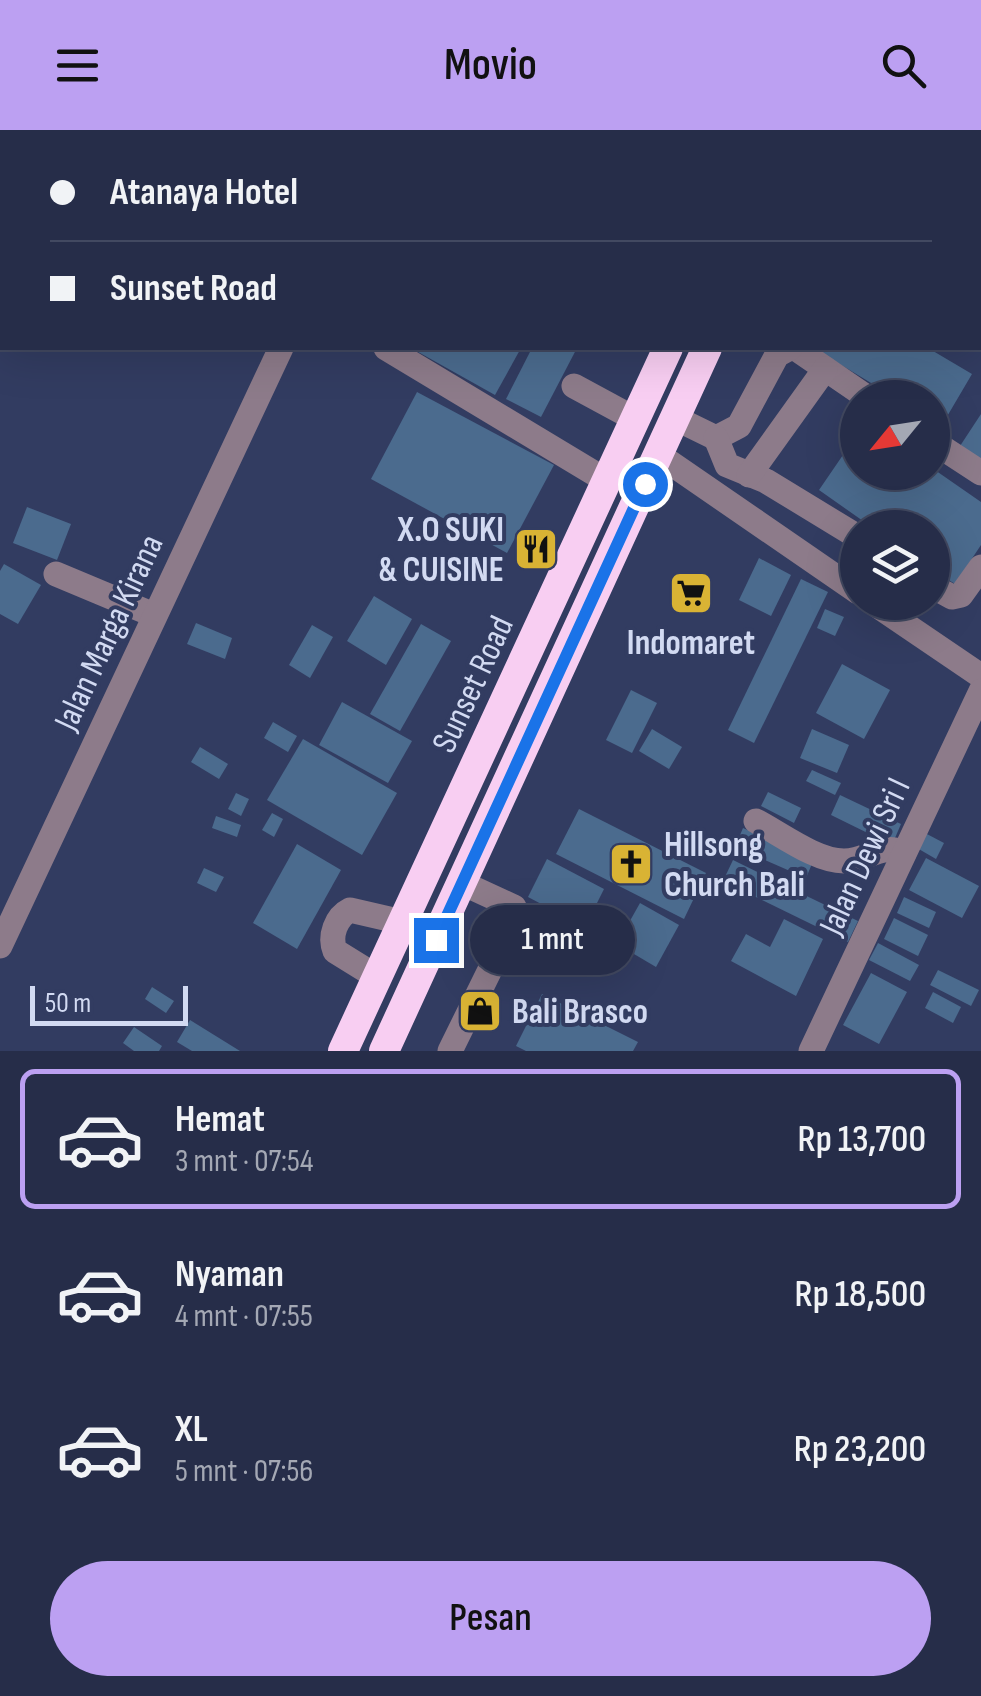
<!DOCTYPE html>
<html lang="id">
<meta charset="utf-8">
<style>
body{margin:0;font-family:"Sofia Sans Condensed",sans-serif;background:#2e3550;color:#f1f3f6;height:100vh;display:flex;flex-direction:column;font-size:38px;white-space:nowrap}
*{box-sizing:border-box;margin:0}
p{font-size:32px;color:#a4a8b4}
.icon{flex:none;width:55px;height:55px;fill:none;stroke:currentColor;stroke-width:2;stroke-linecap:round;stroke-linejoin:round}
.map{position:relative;height:921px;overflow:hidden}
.details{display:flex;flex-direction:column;background:#262d49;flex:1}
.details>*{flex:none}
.top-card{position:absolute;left:0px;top:0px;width:982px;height:220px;box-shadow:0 10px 40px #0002,0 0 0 2px #424961;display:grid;align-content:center;height:220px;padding:0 50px;background:#262d49}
.needle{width:65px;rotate:240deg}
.fabs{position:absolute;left:840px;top:250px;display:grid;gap:20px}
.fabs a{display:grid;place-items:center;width:110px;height:110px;border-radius:50%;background:#262d49;box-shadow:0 10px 40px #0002,0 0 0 2px #424961;font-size:50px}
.scale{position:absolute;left:30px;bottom:25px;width:158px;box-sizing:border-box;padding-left:10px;border:5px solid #d2daf2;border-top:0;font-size:28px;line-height:35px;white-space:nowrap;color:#d2daf2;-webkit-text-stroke:8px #323c61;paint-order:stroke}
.end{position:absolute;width:45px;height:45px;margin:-22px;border:12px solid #1a73e8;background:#fff;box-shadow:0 0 0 5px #fff}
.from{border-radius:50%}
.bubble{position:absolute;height:70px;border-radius:35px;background:#262d49;box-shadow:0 10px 40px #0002,0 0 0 2px #424961;font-size:32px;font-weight:600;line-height:70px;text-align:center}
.top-card b{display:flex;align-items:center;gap:35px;height:95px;font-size:38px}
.top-card b+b{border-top:2px solid #424961}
.top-card i{width:25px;height:25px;background:#f1f3f6}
ul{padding:18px 0 0;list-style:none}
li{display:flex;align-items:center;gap:30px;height:140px;margin:0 20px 15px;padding:0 30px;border:5px solid transparent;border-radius:15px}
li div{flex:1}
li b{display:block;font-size:38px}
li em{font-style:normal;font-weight:600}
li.selected{border-color:#bca0f2}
li>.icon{width:90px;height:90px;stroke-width:1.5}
.button{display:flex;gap:20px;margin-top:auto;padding:20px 50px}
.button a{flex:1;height:115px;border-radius:60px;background:#bca0f2;color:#111;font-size:40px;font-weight:600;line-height:115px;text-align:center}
header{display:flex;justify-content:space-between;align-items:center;height:130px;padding:0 50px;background:#bca0f2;color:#111;font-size:45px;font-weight:600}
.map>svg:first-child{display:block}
.building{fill:#4b6b8e}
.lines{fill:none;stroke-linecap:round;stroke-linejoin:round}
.minor{stroke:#8d7b8a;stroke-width:25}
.highway{stroke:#f8cef2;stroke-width:30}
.route{stroke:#1a73e8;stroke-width:12}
.labels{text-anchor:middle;stroke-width:8;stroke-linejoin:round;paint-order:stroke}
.poi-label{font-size:35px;font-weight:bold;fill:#d2daf2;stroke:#323c61;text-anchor:start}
.street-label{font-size:35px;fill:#d2daf2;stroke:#323c61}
</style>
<header><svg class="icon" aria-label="menu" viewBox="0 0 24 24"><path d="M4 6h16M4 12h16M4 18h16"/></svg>Movio<svg class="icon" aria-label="search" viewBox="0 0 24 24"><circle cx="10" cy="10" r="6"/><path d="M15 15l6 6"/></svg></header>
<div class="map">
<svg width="981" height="921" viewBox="0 0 981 921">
<rect width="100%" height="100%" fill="#323c61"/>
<g class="building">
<path d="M411,218H521L495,265Z"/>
<path d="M532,218H577L541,287L506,269Z"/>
<path d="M813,218H928L972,244L942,295L932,289V268H896Z"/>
<path d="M417,262L554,335L507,423L371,349Z"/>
<path d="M981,284V330L960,316Z"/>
<path d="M858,303V342H932V338L981,372V415L955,454L932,439V398H873L819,360Z"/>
<path d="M27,377L71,394L57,430L13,413Z"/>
<path d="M759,428L791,445L771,486L739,470Z"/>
<path d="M4,434L41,455L18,494L0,484V441Z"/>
<path d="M801,449L828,462L754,613L728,600Z"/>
<path d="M374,466L412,489L386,535L347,511Z"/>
<path d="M825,479L844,487L835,506L817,498Z"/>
<path d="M196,493L232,508L225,529L187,514Z"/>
<path d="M421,494L451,511L400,601L370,584Z"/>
<path d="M312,495L333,507L310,548L289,535Z"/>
<path d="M842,534L890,560L864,609L816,583Z"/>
<path d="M631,560L657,573L632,623L606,610Z"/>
<path d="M342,572L412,611L388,653L319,615Z"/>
<path d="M273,592L297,606L288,622L264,608Z"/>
<path d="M652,599L682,617L669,639L639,621Z"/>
<path d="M812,599L849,615L837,643L800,628Z"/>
<path d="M303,609L397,663L362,725L267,670Z"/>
<path d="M200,617L228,634L219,649L191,632Z"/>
<path d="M812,640L841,653L835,665L806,651Z"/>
<path d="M768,662L801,678L794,693L761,676Z"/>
<path d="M236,663L249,669L241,686L228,679Z"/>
<path d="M840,665L901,694L892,715L831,685Z"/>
<path d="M579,679L706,743L684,789L556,724Z"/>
<path d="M272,683L283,689L274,707L262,700Z"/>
<path d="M216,686L241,695L237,707L212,698Z"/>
<path d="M743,698L814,729L806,748L735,717Z"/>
<path d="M925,703L944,713L936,729L917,718Z"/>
<path d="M297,714L341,740L297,819L253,793Z"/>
<path d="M926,728L979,756L962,788L909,760Z"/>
<path d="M547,729L604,759L585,797L528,767Z"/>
<path d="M733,730L858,791L848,812L723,751Z"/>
<path d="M204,738L224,747L216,762L197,753Z"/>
<path d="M904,767L936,782L929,798L897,783Z"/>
<path d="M640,773L679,795L656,837L617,814Z"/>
<path d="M894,788L928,805L918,826L884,809Z"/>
<path d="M784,789L823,809L796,866L731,831L746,804L770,817Z"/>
<path d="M878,813L919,835L910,851L869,830Z"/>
<path d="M938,840L979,860L971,876L930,855Z"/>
<path d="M871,843L907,862L879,914L843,895Z"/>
<path d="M152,857L174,871L166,883L145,869Z"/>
<path d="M933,862L961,877L953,893L925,878Z"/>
<path d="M542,864L638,912L633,921H526L516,916Z"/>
<path d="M190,890L240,921H192L177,912Z"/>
<path d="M134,897L162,916L159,921H134L123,913Z"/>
</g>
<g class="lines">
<g class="minor">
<path d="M29,0L33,2"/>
<path d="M392,2L393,0"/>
<path d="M0,17L2,9"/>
<path d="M386,218L607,351"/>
<path d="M795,218L868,268"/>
<path d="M574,256L635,289"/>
<path d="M675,288L716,308L739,296L777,225L790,218"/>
<path d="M716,308L727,335L766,351L858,407"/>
<path d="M932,311L981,343"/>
<path d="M659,325L858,462"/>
<path d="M749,345L825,239"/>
<path d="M56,444L154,485"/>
<path d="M932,456L952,467L961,465L981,437"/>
<path d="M872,472L981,546"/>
<path d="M756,691C781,704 816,731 844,731C869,731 879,712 904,723"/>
<path d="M0,816L281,218"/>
<path d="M377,847L335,821C329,806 336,787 350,780L402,792"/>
<path d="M450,921L517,785L514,777L462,753"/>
<path d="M811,921L981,561"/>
</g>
<g class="highway">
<path d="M765,2L766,0"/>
<path d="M807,2L808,0"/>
<path d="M343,921L668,218"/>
<path d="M384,921L707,218"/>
</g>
</g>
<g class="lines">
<path class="route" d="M436,810L645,354"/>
</g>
<defs>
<g id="restaurant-square" transform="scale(2.25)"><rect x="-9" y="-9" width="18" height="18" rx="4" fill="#d9b334" stroke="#323c61"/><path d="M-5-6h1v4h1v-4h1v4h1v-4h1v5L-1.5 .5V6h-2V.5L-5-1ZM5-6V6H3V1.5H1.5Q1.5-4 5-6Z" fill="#111"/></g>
<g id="supermarket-square" transform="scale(2.25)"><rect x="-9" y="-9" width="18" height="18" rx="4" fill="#d9b334" stroke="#323c61"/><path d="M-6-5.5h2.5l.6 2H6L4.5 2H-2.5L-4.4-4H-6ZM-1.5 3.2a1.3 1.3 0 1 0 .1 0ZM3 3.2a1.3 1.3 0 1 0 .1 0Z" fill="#111"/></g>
<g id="church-square" transform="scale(2.25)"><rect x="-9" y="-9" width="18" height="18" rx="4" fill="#d9b334" stroke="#323c61"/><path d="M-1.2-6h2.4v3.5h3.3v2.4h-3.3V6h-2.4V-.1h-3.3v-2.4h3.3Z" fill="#111"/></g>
<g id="shop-square" transform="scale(2.25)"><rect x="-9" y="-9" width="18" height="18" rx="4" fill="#d9b334" stroke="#323c61"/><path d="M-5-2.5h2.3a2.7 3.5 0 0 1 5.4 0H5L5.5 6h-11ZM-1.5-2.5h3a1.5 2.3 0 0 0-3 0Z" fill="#111"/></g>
</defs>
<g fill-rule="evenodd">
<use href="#restaurant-square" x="536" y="419"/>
<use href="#supermarket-square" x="691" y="463"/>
<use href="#church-square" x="631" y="734"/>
<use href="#shop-square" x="480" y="881"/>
</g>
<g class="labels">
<g class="poi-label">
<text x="504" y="411" text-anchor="end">X.O SUKI<tspan x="504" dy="40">&amp; CUISINE</tspan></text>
<text x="691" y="524" text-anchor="middle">Indomaret</text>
<text x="664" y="726">Hillsong<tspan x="664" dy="40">Church Bali</tspan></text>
<text x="512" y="893">Bali Brasco</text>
</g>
<g class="street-label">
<text transform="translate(108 502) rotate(-65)" y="12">Jalan Marga Kirana</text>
<text transform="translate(472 554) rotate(-65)" y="12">Sunset Road</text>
<text transform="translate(864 726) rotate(-65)" y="12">Jalan Dewi Sri I</text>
</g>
</g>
</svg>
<div class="fabs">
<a><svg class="needle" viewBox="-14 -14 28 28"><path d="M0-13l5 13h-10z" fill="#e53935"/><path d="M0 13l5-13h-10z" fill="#a4a8b4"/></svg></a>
<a><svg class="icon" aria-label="layers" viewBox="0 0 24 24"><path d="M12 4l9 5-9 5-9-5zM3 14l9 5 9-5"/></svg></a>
</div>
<div class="scale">50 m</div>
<i class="end from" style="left:645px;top:354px"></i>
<i class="end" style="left:436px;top:810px"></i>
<div class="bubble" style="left:470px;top:775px;width:165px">1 mnt</div>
<div class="top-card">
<b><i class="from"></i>Atanaya Hotel</b>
<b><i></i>Sunset Road</b>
</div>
</div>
<section class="details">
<ul>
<li class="selected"><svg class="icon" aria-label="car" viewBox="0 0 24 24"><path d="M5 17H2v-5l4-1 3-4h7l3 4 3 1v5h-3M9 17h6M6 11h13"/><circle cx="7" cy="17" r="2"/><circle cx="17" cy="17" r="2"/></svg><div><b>Hemat</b><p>3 mnt · 07:54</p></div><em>Rp 13,700</em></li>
<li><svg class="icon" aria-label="car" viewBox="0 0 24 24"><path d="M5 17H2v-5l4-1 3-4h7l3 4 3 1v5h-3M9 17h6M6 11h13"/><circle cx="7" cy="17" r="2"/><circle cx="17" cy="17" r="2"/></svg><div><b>Nyaman</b><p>4 mnt · 07:55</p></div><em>Rp 18,500</em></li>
<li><svg class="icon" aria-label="car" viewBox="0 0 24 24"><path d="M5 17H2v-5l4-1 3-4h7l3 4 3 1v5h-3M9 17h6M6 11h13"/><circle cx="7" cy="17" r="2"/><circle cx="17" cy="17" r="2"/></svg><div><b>XL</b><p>5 mnt · 07:56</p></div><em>Rp 23,200</em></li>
</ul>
<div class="button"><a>Pesan</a></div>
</section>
